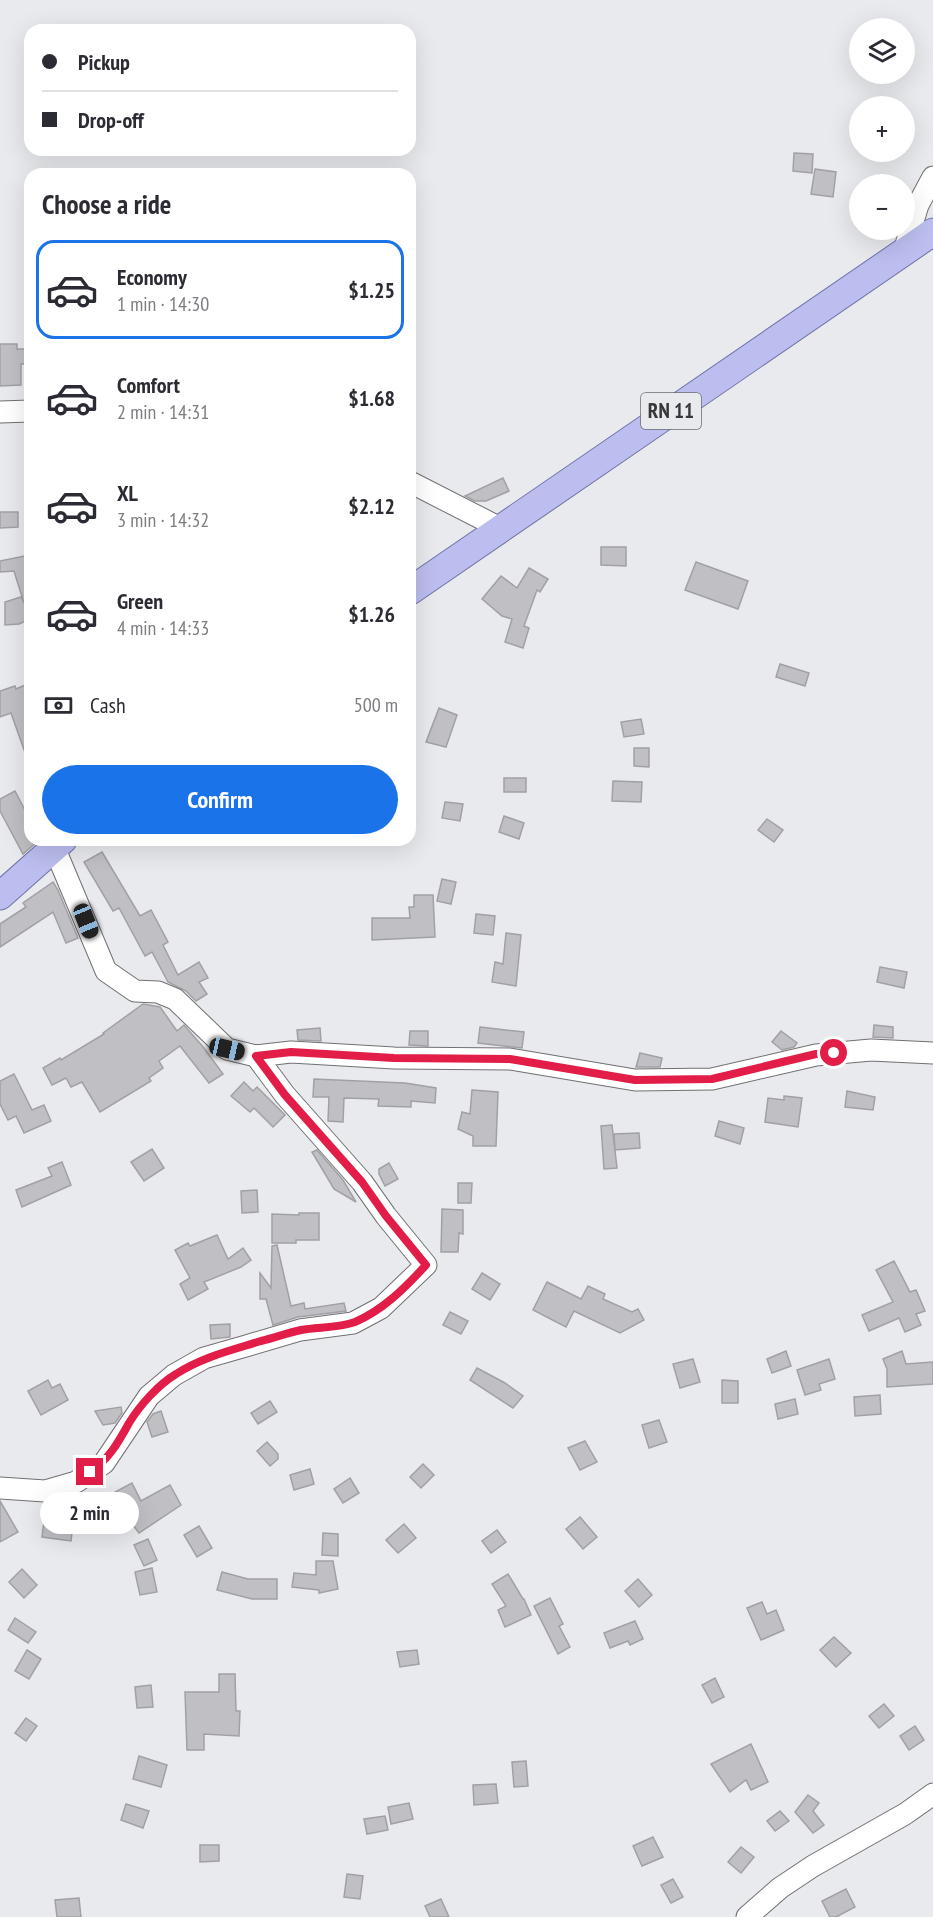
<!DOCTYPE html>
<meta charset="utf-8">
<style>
body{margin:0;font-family:"PT Sans Narrow",sans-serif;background:#f7f7f7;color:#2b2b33;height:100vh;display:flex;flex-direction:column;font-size:22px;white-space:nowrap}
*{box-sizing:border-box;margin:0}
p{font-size:20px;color:#7c7c81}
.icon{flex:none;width:33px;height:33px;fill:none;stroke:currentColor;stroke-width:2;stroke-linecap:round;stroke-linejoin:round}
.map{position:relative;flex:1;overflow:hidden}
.panel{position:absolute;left:24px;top:168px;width:392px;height:678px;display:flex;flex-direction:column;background:#fff;border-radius:18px;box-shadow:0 6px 24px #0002}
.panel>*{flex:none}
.hud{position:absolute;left:24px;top:24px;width:392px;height:132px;border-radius:18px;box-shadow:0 6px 24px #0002;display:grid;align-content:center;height:132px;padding:0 18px;background:#fff}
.controls{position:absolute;left:849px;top:18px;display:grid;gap:12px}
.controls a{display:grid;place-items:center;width:66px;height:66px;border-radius:50%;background:#fff;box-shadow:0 6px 24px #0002;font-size:30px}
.end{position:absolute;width:27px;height:27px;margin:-14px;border:8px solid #e11d48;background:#fff;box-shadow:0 0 0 3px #fff}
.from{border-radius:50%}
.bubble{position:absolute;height:42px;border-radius:21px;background:#fff;box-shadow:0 6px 24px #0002;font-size:20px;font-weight:800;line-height:42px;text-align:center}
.car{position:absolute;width:18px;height:36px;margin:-18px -9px;border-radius:8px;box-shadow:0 0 4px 2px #0007;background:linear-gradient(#222 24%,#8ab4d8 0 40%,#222 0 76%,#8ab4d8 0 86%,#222 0)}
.hud b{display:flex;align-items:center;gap:21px;height:57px;font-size:22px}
.hud b+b{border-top:2px solid #e1e1e2}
.hud i{width:15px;height:15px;background:#2b2b33}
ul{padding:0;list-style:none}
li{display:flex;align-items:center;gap:18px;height:99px;margin:0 12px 9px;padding:0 6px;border:3px solid transparent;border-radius:18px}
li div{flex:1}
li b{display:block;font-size:22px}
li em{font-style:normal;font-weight:800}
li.selected{border-color:#1a73e8}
li>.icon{width:54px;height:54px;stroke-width:1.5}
h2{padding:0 18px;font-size:27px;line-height:72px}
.pay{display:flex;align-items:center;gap:15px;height:66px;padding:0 18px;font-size:22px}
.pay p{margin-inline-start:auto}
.action{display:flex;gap:12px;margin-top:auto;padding:12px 18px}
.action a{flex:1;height:69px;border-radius:36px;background:#1a73e8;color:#fff;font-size:24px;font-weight:800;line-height:69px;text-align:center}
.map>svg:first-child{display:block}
.building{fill:#c0c0c4;stroke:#a1a1a5;stroke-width:1.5}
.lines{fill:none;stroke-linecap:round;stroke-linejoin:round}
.minor-casing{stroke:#707073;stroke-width:23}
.major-casing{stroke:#6f72a8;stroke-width:29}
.minor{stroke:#fff;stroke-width:21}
.major{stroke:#bbbeee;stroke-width:27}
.route{stroke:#e11d48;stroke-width:8}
.labels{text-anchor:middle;stroke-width:4.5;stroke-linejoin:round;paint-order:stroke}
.shield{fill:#e9eaed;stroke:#6c6d6f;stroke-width:1.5}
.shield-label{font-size:21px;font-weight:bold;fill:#373839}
</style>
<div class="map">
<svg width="933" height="1917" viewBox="0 0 933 1917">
<rect width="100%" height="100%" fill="#e9eaed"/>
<g class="building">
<path d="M794,153L813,154L812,173L793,171Z"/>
<path d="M815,169L836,172L833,197L811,194Z"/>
<path d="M0,344H17V349H30V364H21V385L0,386Z"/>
<path d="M503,478L509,491L486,501H475L465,496Z"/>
<path d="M0,512H18V527L0,528Z"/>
<path d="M601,547H626V566L601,565Z"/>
<path d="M30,555V612H28L30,619L19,624L5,625V602L21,597L24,603L14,571L0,572V561Z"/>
<path d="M696,562L748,581L738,609L685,590Z"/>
<path d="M529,568L548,579L540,592L537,590L524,626L529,628L523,648L505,642L512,619L502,616L482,599L501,576L517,588Z"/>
<path d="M780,664L809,673L805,686L776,677Z"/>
<path d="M30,683V761H28L11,713L0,717V691L15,686L16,689Z"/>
<path d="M439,708L457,715L446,747L426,742Z"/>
<path d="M641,719L644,734L624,737L621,722Z"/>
<path d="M634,748H649V767L634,766Z"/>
<rect x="504" y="778" width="22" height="14"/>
<path d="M613,781L642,782L641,802L612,801Z"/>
<path d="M15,791L30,820V840H39L23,854L0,811V799Z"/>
<path d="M445,802L463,804L460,821L442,818Z"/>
<path d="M504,816L524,823L519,839L499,832Z"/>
<path d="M767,819L783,830L774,842L758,830Z"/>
<path d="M102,852L140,916L151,910L168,942L163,945L178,975L199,962L208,978L199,982L207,994L196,1001L186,991L168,982L152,952L145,956L119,908L113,911L84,862Z"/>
<path d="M442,879L456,882L451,904L437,901Z"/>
<path d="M53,882L58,890L78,938L66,943L53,912L0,947V924L26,907L23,903Z"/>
<path d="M414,895H433L435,937L372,940V918H410L409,907H414Z"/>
<path d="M476,914L495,916L493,935L474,933Z"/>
<path d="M506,933L521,935L516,986L492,982L495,962L503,964Z"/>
<path d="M880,967L907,972L904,988L877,982Z"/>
<path d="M143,1004L160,1007L177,1031L184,1025L204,1048L223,1074L209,1083L180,1046L159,1061L163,1068L149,1078L151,1081L100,1112L82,1082L71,1087L66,1078L52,1085L43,1068L60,1058L61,1060L104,1034L103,1033Z"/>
<path d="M874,1025L893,1027V1038L873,1037Z"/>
<path d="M480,1027L524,1032L522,1048L478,1043Z"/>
<path d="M320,1028L321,1041L298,1040L297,1030Z"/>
<path d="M410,1031H428V1046L409,1045Z"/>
<path d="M781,1031L797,1043L794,1047L782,1050L772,1042Z"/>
<path d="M640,1053L662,1058L660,1067H636Z"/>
<path d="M14,1074L32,1110L44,1105L51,1121L24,1133L16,1116L8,1120L0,1104V1081Z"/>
<path d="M314,1079L405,1083L436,1088L435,1103L411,1101V1107L378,1106L379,1099L344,1098L343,1122L328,1121L329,1097H313Z"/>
<path d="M244,1082L253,1091L257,1087L285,1115L273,1127L254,1108L250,1112L231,1096Z"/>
<path d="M472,1090L498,1092L496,1146H473V1136L458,1129L462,1112L470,1114Z"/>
<path d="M847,1091L875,1097L873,1110L845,1107Z"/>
<path d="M784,1096L802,1098L798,1127L765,1122L768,1098L784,1100Z"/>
<path d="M719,1121L744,1128L740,1144L715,1136Z"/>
<path d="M612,1125L617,1168L604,1169L601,1126Z"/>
<path d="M639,1133L640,1148L615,1150L614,1134Z"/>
<path d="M152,1149L164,1168L144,1181L131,1162Z"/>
<path d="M317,1150L343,1180L356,1202L334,1189L312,1152Z"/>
<path d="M62,1162L71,1185L22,1207L16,1190L52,1176L48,1168Z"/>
<path d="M389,1163L398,1179L385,1186L379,1174V1169Z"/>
<path d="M458,1183H472L471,1203H458Z"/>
<path d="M257,1190L258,1212L242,1213L241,1191Z"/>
<path d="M442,1209L463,1210V1234L459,1233L458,1252H441Z"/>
<path d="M299,1213H319V1240H296V1243H272V1214L299,1215Z"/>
<path d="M217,1235L228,1259L243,1248L251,1260L241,1267L204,1282L208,1289L188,1300L180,1284L190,1278L175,1250L188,1243L190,1246Z"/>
<path d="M277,1245L291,1306L304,1303L305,1309L344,1303L346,1311L298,1317L273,1325L266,1299H260V1273L271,1288L272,1246Z"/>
<path d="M894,1261L910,1292L916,1290L925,1311L916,1314L921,1325L905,1332L899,1318L869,1331L862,1315L893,1302L876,1270Z"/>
<path d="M482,1273L500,1284L490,1300L472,1289Z"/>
<path d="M547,1282L581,1299L588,1286L605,1294L603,1299L632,1312L638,1309L644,1320L620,1333L574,1311L566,1327L533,1310Z"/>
<path d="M450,1312L468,1321L461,1334L443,1325Z"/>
<path d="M230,1324V1337L211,1339L210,1325Z"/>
<path d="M786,1351L791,1366L772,1373L767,1359Z"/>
<path d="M902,1351L906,1364L933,1362V1384L887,1387V1369L883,1359Z"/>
<path d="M693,1359L700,1382L680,1388L673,1364Z"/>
<path d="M829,1359L835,1379L819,1384L821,1390L805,1395L797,1370Z"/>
<path d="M477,1368L505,1383L523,1396L513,1408L470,1380Z"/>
<path d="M48,1380L52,1388L60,1384L68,1400L41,1415L28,1391Z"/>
<path d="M722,1380L738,1381V1403H722Z"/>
<path d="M880,1395L881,1414L855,1416L854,1397Z"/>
<path d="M795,1399L798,1414L778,1419L775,1404Z"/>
<path d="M270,1401L277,1412L258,1424L251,1413Z"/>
<path d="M121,1407L122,1413L115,1423L103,1425L95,1411Z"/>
<path d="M161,1411L168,1432L152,1437L147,1422L153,1414Z"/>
<path d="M659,1420L667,1442L649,1448L642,1425Z"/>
<path d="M585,1441L597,1462L580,1470L568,1448Z"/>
<path d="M267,1442L278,1454V1459L270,1466L257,1451Z"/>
<path d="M423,1464L434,1475L421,1488L410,1477Z"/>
<path d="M310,1469L314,1484L294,1490L290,1475Z"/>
<path d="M350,1478L359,1493L343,1503L334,1489Z"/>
<path d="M132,1483L141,1501L170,1485L181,1505L139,1533L126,1516L115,1492Z"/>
<path d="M0,1501L18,1532L0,1542Z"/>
<path d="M45,1513L74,1517L71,1541L42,1537Z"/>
<path d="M580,1517L597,1537L583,1549L566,1529Z"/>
<path d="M404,1524L416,1538L398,1553L386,1540Z"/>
<path d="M199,1526L212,1548L197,1557L184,1535Z"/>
<path d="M497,1530L506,1542L491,1553L482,1541Z"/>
<path d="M323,1533L338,1534V1556L322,1555Z"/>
<path d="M148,1539L157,1560L144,1566L134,1545Z"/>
<path d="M316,1561H333L338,1589L319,1593V1590L292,1587L294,1573L316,1575Z"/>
<path d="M152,1568L157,1592L140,1595L135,1572Z"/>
<path d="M22,1569L37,1585L24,1598L9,1582Z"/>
<path d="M222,1572L248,1579H277V1599H252L217,1590Z"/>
<path d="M508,1574L523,1599H524L531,1615L505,1627L498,1610L506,1606L492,1584Z"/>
<path d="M638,1579L652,1595L639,1607L625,1591Z"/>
<path d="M550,1598L563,1624L559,1626L570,1647L558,1654L534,1606Z"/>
<path d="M762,1602L767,1614L776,1610L784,1630L761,1640L747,1608Z"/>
<path d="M15,1618L36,1632L28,1643L8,1630Z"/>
<path d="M635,1621L643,1639L630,1645L628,1641L610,1648L604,1633Z"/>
<path d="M834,1637L851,1653L836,1667L820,1650Z"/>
<path d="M27,1650L41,1659L29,1679L15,1671Z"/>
<path d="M417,1650L419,1664L400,1667L397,1652Z"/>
<path d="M219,1674H235L236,1711H240L239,1736L204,1734V1750H187L185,1692H219Z"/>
<path d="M715,1678L724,1697L712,1703L702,1685Z"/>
<path d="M151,1685L153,1707L137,1708L135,1687Z"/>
<path d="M884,1704L894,1716L879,1728L869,1716Z"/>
<path d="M26,1718L37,1726L26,1741L15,1733Z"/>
<path d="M915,1726L924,1740L909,1750L900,1736Z"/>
<path d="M751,1744L768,1782L751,1790L746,1780L730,1792L711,1764Z"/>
<path d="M139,1756L167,1765L161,1787L133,1779Z"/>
<path d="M526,1761L528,1786L514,1787L512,1762Z"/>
<path d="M496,1784L498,1803L474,1805L473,1785Z"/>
<path d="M808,1795L819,1803L813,1811L824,1825L813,1833L795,1812Z"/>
<path d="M409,1803L413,1819L391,1824L388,1807Z"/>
<path d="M126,1804L149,1811L143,1828L121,1820Z"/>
<path d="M780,1811L789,1821L775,1831L767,1821Z"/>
<path d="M385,1816L388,1830L367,1834L364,1819Z"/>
<path d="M653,1837L663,1857L642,1866L633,1846Z"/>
<path d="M200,1845H219V1861L200,1862Z"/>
<path d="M741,1847L754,1857L741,1873L728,1862Z"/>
<path d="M347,1874L363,1876L360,1899L344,1897Z"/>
<path d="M673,1879L683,1897L671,1903L661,1885Z"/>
<path d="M846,1889L855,1907L836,1917H830L822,1901Z"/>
<path d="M79,1898L81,1917H57L55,1900Z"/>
<path d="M441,1899L449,1917H430L425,1906Z"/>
</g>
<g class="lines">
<g class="minor-casing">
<g id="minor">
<path d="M904,251L918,205L933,177"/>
<path d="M0,412L30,411"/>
<path d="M410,482L500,528"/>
<path d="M54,847L106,971L135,991L158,992L175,999L227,1049L256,1056L291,1052L394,1058L510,1059L635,1080L712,1079L816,1055L871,1050L933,1053"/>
<path d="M0,1488L45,1491L76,1482L104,1463L149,1396L174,1375L204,1358L246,1346L300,1330L353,1323L381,1308L426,1265L386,1216L362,1182L285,1095L256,1056"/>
<path d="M747,1917L780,1888L813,1866L905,1814L933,1794"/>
</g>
</g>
<g class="major-casing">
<g id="major">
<path d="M410,591L933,232"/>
<path d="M0,896L63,840"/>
</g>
</g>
<use href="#minor" class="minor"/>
<use href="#major" class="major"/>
</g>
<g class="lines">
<path class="route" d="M90,1472C109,1459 118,1443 129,1423C140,1405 158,1385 176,1374C202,1357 232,1350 261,1341C274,1338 287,1333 301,1330C318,1327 339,1328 355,1322C383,1310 405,1288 426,1265L386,1216L362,1182L285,1095L256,1056L291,1052L394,1058L510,1059L635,1080L712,1079L816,1054L834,1053"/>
</g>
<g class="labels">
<rect class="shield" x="641" y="393" width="60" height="36" rx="4.5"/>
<g class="shield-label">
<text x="671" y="418">RN 11</text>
</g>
</g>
</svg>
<div class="controls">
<a><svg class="icon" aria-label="layers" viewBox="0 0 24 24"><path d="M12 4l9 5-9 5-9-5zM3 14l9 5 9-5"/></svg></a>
<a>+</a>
<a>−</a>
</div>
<i class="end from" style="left:834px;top:1053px"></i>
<i class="end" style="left:90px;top:1472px"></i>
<div class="bubble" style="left:40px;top:1492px;width:99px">2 min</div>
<i class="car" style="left:86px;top:921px;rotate:158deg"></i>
<i class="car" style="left:227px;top:1049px;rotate:103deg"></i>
<div class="hud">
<b><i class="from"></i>Pickup</b>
<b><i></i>Drop-off</b>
</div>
<section class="panel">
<h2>Choose a ride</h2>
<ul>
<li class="selected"><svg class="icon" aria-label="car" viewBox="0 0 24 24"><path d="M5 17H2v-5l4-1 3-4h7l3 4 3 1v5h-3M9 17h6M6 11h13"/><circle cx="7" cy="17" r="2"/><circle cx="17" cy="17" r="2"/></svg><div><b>Economy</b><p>1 min · 14:30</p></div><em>$1.25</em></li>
<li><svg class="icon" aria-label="car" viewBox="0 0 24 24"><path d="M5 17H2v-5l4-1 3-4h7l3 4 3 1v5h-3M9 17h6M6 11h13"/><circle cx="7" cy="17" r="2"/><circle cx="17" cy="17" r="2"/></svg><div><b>Comfort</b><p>2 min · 14:31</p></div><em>$1.68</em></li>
<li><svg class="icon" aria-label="car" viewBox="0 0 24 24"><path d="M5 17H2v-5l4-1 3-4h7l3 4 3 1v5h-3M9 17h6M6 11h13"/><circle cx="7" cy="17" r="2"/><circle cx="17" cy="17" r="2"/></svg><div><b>XL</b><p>3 min · 14:32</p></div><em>$2.12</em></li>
<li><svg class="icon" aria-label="car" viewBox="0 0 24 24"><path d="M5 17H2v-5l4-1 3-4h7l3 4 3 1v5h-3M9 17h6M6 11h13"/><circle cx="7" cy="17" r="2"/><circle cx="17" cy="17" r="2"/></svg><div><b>Green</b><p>4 min · 14:33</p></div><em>$1.26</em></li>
</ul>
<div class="pay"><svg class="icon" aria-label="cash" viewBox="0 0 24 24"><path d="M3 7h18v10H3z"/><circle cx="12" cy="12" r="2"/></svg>Cash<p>500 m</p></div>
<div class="action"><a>Confirm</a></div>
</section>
</div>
